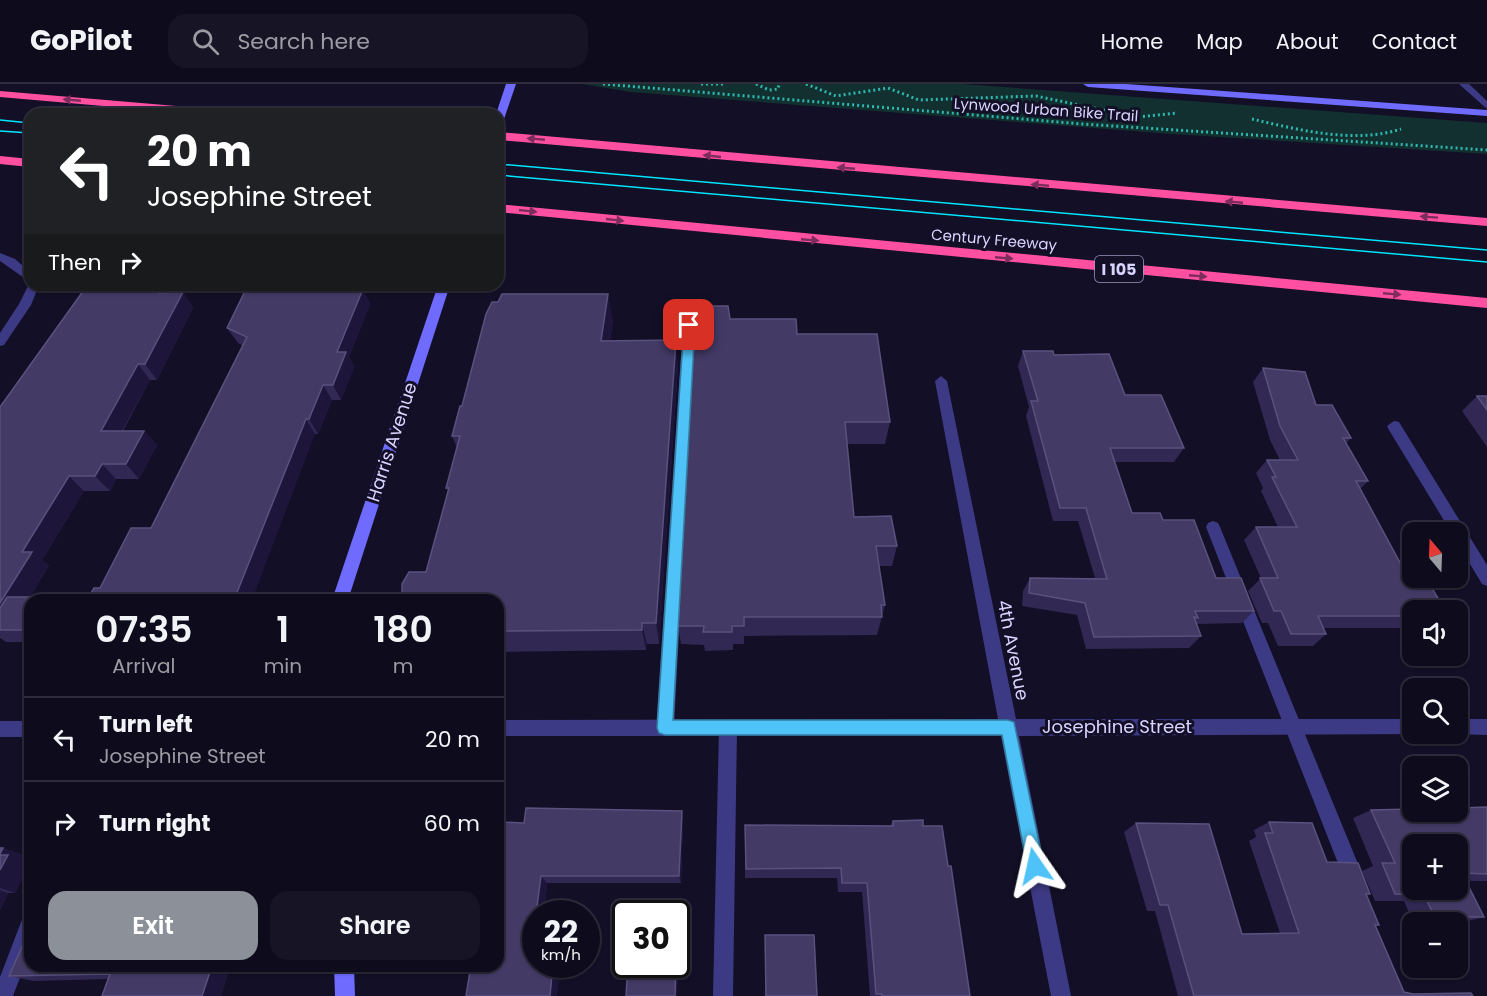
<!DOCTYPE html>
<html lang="en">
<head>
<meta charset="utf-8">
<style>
  body { margin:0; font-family:Poppins,sans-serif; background:#171425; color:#f1f3f6; height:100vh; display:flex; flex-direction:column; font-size:22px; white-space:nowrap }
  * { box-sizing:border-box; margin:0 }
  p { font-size:20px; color:#9b9ba3 }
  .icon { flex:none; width:33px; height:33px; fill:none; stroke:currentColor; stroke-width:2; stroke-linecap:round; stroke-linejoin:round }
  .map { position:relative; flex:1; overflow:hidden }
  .details { position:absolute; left:24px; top:510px; width:480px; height:378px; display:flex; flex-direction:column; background:#0e0b1c; border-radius:18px; box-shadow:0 2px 4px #0004,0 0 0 2px #2e2b3b }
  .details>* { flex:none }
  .guide { position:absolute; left:24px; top:24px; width:480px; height:183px; border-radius:18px; box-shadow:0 2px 4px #0004,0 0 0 2px #2e2b3b; background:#202124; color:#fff; overflow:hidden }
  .needle { width:39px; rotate:341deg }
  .fabs { position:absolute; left:1402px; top:438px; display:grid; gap:12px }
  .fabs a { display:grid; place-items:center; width:66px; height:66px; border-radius:12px; background:#0e0b1c; box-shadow:0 2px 4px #0004,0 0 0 2px #2e2b3b; font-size:30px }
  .speed { position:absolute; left:522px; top:816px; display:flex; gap:12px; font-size:30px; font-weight:700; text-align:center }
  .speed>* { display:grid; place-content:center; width:78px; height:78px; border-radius:50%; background:#0e0b1c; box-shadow:0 2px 4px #0004,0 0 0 2px #2e2b3b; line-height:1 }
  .speed small { font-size:15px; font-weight:400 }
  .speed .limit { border:3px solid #111; border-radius:9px; background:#fff; color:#111 }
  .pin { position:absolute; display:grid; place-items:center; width:51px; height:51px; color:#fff; margin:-26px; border-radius:12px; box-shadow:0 3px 9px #0006 }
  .me { position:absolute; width:66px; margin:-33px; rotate:349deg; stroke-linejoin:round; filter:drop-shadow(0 0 4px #0008) }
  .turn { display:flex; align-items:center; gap:21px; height:126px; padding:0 24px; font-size:27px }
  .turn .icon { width:78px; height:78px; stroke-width:2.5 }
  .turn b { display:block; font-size:42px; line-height:51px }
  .then { display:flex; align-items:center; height:57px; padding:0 24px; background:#0003; gap:12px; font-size:22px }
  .eta { display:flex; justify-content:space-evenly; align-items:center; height:102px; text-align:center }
  .eta b { font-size:36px; font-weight:600; line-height:42px }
  .cta { display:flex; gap:12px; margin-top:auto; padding:12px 24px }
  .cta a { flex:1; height:69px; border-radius:18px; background:#8c9099; color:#fff; font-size:24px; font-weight:600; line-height:69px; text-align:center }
  .cta a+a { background:#171425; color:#f1f3f6 }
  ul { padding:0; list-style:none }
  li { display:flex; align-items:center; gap:18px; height:84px; padding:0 24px; border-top:2px solid #2e2b3b }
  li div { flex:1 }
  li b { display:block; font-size:22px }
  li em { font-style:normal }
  header { display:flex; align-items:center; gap:36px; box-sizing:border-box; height:84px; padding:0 30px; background:#0e0b1c; border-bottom:2px solid #2e2b3b }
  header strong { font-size:28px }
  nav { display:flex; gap:33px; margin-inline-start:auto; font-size:21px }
  .search { width:420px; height:54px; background:#171425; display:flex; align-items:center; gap:15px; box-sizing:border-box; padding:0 21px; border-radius:18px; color:#9b9ba3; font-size:22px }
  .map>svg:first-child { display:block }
  .green { fill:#12302f }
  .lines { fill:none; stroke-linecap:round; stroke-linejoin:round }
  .path { stroke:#2fb8b0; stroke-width:3; stroke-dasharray:2 3; stroke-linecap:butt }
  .lane { fill:#3d3a85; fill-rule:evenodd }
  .street { fill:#3d3a85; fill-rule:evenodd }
  .secondary { fill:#6f6bff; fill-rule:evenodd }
  .highway { fill:#ff4fa3; fill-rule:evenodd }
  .tram { stroke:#00e5ff; stroke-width:1.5 }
  .wall { fill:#312854 }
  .shaded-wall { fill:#1d163a }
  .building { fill:#433a66; stroke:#5a527e; stroke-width:1.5; fill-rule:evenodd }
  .oneway { fill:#7d2c5e }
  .route { fill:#4fc3f7; stroke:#337fa1; stroke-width:1.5 }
  .labels { text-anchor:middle; stroke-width:6; stroke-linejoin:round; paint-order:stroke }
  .far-street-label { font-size:15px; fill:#d9d4ff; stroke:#130f26 }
  .shield { fill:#130f26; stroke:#9e99be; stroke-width:1.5 }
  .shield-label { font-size:16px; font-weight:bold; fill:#d9d4ff }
  .street-label { font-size:18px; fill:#d9d4ff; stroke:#130f26 }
</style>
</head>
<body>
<header>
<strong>GoPilot</strong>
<div class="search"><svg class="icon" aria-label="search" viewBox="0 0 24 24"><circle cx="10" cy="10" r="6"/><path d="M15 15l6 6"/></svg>Search here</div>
<nav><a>Home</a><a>Map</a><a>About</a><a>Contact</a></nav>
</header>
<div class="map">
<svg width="1487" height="912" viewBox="0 0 1487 912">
  <rect width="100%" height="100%" fill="#130f26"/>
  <path class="green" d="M583,0H964L1487,39V70L1172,50L631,8Z"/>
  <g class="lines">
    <path class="path" d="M603,0L1082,40L1487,66
      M701,0H726
      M756,0L769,6L778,5L779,0
      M806,0L836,12L888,4L919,16L1036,12L1079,21
      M1089,23L1137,33L1177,29
      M1252,35C1299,46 1354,60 1401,45"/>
    <path class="lane" d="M0,169L15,175L30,188V198L0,177Z
      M689,237L695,241L674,644L671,650L665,652L659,650L656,644L683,241Z
      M1213,437L1218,439L1220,443L1365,797L1362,804L1355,807L1348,804L1345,797L1206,443L1208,439Z
      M728,636L734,638L737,644L733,912H713L719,644L722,638Z
      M30,830V867L13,912H0V893L23,833Z"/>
    <path class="street" d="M1459,0H1469L1487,17V25Z
      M30,198V201H39L31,221L4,261L0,262V249L19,220Z
      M941,292L947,297L1016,635H1413V650H1417L1019,652L1071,912H1051L1001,652H498V636L998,635L935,297Z
      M1394,337L1399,338L1487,481V502L1482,500L1458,460V448H1451L1389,346L1387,342Z
      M1458,635H1487V651L1454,650H1458Z
      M0,637H30V653H0Z"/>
    <path class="secondary" d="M506,0H516L503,38L498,41V30H496Z
      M1083,0H1126L1487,26V32L1088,3Z
      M438,201H450L348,516H332Z
      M334,882H354L355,912H335Z"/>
    <path class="highway" d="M0,7L235,27L241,30H195L0,13Z
      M498,48L1487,134V142L498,56Z
      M0,72L30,75V83L0,80Z
      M498,120L1487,214V224L498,128Z"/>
    <path class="tram" d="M0,36L30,39
      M0,47L30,49
      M498,80L1487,166
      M498,91L1487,178"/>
  </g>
  <path class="wall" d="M88,201H172L177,208H183L193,224L157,296H150L123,347H144L157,361L139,395H116L110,407H84L42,476L49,481L30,513V558H6L0,554V323Z
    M361,205H363L370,220L349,273L354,283L341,316H332L318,350H315L100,504L151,444L243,262L238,259L227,244Z
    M613,236L610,257L678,282L659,560H647L646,566L498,568V516L426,488L448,408L446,404L457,364L452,352L462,322Z
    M797,250L890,338L885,360H847L854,433L897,462L892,482H879L885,521L877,551L744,552V560H733V566L705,567L704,561L681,560L678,542L700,259Z
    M1023,267L1054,271L1125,311L1184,364L1174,378H1115L1132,429L1163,436L1216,494L1254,527L1242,539L1196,540L1201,552L1189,564L1086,565L1077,531L1022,522L1023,507L1030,494H1095L1078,437H1053L1026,332L1029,323L1018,282Z
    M1263,284L1316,321L1351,354L1346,359L1368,397L1360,405L1413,526V544H1323L1326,550L1313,562H1278L1268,539H1262L1248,507L1261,494L1244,456L1256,443H1278L1261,407L1263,404L1256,389L1267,376H1280L1270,356L1253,298Z
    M1477,312H1487V363L1462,327Z
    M1487,723V797H1466L1484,833L1460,839L1413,838L1404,817H1375L1362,787L1373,782L1353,734L1371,726Z
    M682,727L683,736L681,799H547L544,830H536V880H560L557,912L470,891L462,887L524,739Z
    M893,737L923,742L970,912H870L862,808H838L837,794H745V741L890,742Z
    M1269,738L1370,810L1367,811L1379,841L1376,842L1404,908L1413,910L1473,912H1178L1155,827H1147L1124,748L1136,739L1242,850L1280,849L1249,757L1256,753L1254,746Z
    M0,764H3L26,772L23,776L30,779L15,809H8L0,826Z
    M765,851L817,912H765Z
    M30,882H230L221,912H101L108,895L33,897L9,892Z"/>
  <path class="shaded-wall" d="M164,201H172L178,210L159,209Z
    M353,201H359L362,207L363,205L370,220L349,273L354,283L341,316L333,301L337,268Z
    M183,208L193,224L157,296L145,280Z
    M608,210L613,236L606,282L601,257Z
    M676,256L678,282L659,560L656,539Z
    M138,280L150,296L114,361L101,347Z
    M323,301L332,316L318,350L309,335Z
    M306,335L315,350L252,516H234Z
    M144,347L157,361L139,395L126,380Z
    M102,380L116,395L110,407L95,392Z
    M69,392L84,407L42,476L49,481L17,535L0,524V519L22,468Z
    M30,539V549L26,546Z
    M642,539L647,560L646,566L642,546Z
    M682,727L683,736L681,799L679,792Z
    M3,764L26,772L23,776L30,779L15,809L0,804V771Z
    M541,792L547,799L544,830H536Z
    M0,806L8,809L0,826Z
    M676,870L679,875L677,912H675Z
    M553,880H560L557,912H550Z
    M212,882H230L221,912H202Z"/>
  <path class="building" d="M88,201H164L159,209L183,208L145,280H138L101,347H144L126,380H102L95,392H69L22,468H32L0,519V323L81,210Z
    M248,201H353L352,204L363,205L337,268H346L333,301H323L309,335H306L234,516H87L94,504H100L131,444H151L247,253L227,244Z
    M502,210H608L601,257L676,256L656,539H642V546L498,547V516H402V500L409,488H426L449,404H446L460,352H452L460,322H462L486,230L492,218H498Z
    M701,222H728L730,235H796L797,250H877L890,338H845L854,433L891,432L897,462H876L885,521H881L882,533H744V542H732V548H703L704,542H678L694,259H700Z
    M1023,267H1053L1054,271L1109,270L1125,311H1161L1184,364H1110L1132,429H1160L1163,436H1194L1216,494H1241L1254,527H1195L1198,534L1194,533L1201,552L1094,553L1085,519L1029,509L1030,494L1107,495L1086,424H1060L1031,317H1038Z
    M1263,284L1305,288L1316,321H1332L1351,354H1343L1368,397H1356L1404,486H1413V494H1426L1445,526H1413V532H1318L1326,550H1291L1281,527H1274L1260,494H1278L1256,443H1297L1272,393H1276L1267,376H1298L1280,342Z
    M1477,312H1487V326Z
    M7,513H45L43,516H30V539L26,546H0V524Z
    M1487,723V790L1462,789L1484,833H1435L1424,811L1395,810L1382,779H1395L1371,726L1413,725V728H1458V724ZM1413,760H1458V806H1413Z
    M526,724L682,727L679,792H541L536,830L533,851H536V880H553L550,912H466L470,887H462L463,882H498L499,738L524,739Z
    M923,736V742H942L948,782H951L970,912H882V910H876L867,799H842L841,784L746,785L745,741L893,742V737Z
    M1269,738L1312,739L1327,778L1358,779L1370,810H1366L1379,841H1375L1404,908L1413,910L1471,909L1473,912H1194L1168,821H1160L1136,739L1209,740L1242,850L1299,849L1265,749H1273Z
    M0,764H3L0,770Z
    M0,771H8L0,786Z
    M30,845V882H212L202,912H102L110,890L9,892Z
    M765,851H814L817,912H766Z
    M628,880H676L675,912H626Z"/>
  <defs><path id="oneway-solid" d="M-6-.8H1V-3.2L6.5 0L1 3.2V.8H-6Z" transform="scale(1.5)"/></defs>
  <g class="oneway">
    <use href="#oneway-solid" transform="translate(72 16) rotate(-175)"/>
    <use href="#oneway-solid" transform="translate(536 55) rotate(-175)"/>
    <use href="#oneway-solid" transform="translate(712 72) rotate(-174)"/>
    <use href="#oneway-solid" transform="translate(846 84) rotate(-175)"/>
    <use href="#oneway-solid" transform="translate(1040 101) rotate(-175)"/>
    <use href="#oneway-solid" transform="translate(1234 118) rotate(-175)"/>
    <use href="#oneway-solid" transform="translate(528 127) rotate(6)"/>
    <use href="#oneway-solid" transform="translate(1429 133) rotate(-176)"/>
    <use href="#oneway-solid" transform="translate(615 136) rotate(6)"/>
    <use href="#oneway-solid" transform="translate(810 156) rotate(5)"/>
    <use href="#oneway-solid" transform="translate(1004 174) rotate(5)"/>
    <use href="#oneway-solid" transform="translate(1198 192) rotate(5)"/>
    <use href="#oneway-solid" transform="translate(1392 210) rotate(5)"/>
  </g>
  <path class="route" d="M689,237L695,241L673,636H1008L1014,638L1044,782L1041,789L1035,791L1029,789L1027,782L1002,651H665L659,649L657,644L684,241Z"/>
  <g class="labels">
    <g class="far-street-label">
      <text transform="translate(1046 26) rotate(4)" y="5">Lynwood Urban Bike Trail</text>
      <text transform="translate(994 156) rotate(5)" y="5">Century Freeway</text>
    </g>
    <rect class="shield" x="1095" y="172" width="48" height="26" rx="4.5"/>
    <g class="shield-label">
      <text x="1119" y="191">I 105</text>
    </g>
    <g class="street-label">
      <text transform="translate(392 358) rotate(-72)" y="6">Harris Avenue</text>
      <text transform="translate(1013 566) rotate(79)" y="6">4th Avenue</text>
      <text x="1117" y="649">Josephine Street</text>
    </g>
  </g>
</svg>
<div class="fabs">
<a><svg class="needle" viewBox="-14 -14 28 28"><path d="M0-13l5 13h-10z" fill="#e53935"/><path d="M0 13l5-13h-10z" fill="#9b9ba3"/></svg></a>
<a><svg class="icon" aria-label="sound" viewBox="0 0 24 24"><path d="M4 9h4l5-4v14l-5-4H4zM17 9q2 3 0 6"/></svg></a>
<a><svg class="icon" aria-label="search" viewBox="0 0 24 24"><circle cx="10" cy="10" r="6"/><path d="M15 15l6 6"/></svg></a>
<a><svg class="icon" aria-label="layers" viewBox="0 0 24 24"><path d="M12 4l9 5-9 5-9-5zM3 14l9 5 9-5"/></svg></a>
<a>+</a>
<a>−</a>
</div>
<div class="speed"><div>22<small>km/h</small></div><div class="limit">30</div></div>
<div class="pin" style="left:689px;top:241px;background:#d93025"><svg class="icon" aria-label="arrive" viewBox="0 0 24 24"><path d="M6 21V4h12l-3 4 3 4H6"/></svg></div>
<svg class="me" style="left:1035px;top:782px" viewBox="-20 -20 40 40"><path d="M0-17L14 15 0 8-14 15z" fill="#4fc3f7" stroke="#fff" stroke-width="4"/></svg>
<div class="guide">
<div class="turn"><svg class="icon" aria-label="left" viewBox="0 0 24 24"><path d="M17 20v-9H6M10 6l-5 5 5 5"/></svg><div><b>20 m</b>Josephine Street</div></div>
<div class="then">Then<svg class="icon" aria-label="right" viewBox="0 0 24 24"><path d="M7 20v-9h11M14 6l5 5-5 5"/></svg></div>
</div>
<section class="details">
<div class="eta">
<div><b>07:35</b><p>Arrival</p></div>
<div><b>1</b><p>min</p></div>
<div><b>180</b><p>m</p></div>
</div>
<ul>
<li><svg class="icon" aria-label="left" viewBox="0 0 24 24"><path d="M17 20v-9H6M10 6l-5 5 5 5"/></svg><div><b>Turn left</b><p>Josephine Street</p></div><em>20 m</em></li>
<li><svg class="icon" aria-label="right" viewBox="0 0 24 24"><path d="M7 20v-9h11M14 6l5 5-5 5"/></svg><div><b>Turn right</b></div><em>60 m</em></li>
</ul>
<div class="cta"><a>Exit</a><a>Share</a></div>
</section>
</div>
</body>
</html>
